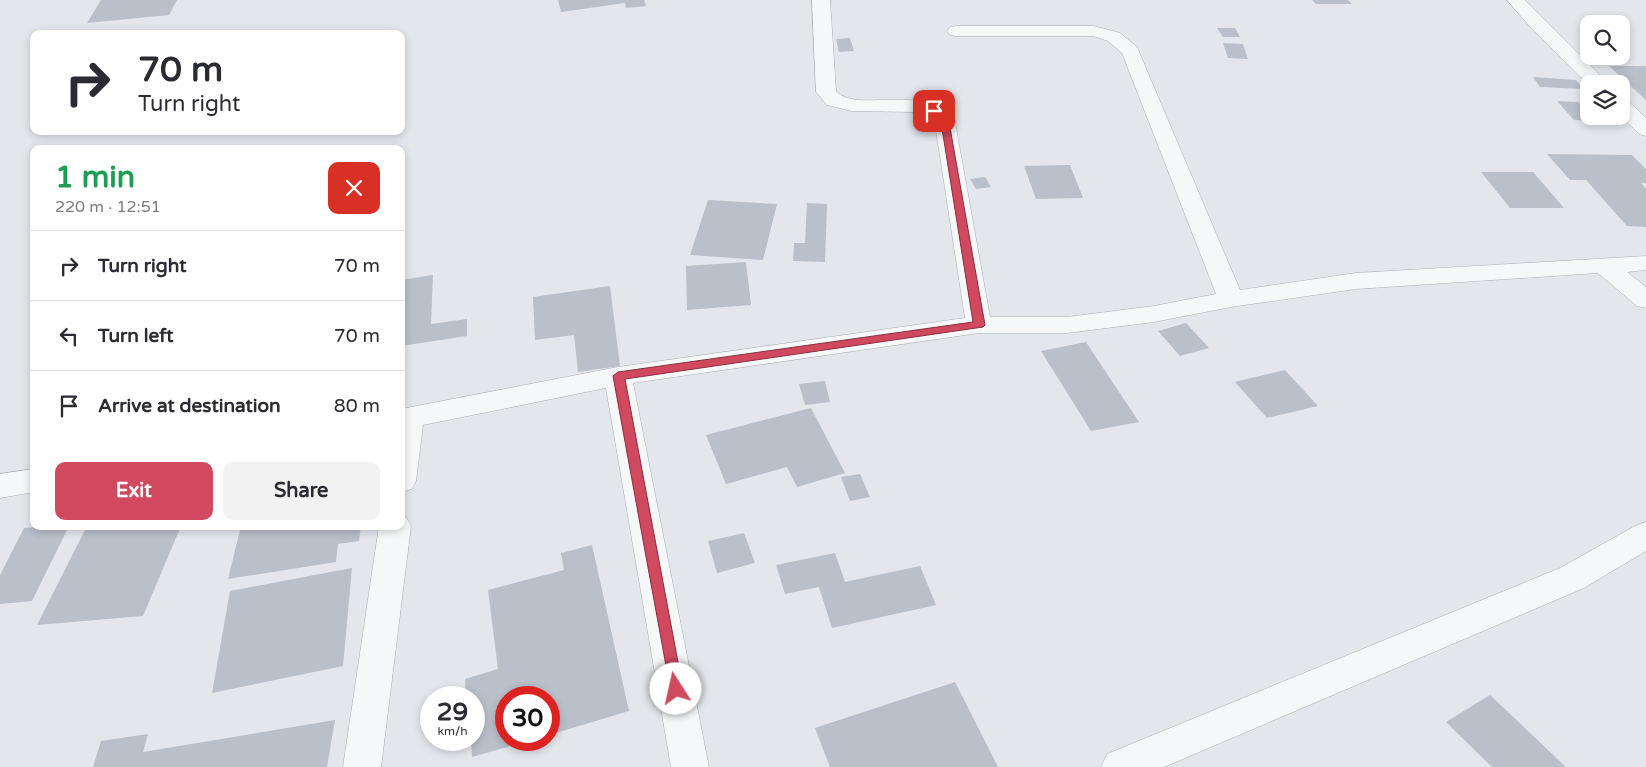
<!DOCTYPE html>
<html lang="en">
<head>
<meta charset="utf-8">
<style>
  body { margin:0; font-family:"Varela Round",sans-serif; background:#f2f2f3; color:#2b2b33; height:100vh; display:flex; flex-direction:column; font-size:19px; white-space:nowrap }
  * { box-sizing:border-box; margin:0 }
  p { font-size:16px; color:#7c7c81 }
  .icon { flex:none; width:28px; height:28px; fill:none; stroke:currentColor; stroke-width:2; stroke-linecap:round; stroke-linejoin:round }
  .map { position:relative; flex:1; overflow:hidden }
  .panel { position:absolute; left:30px; top:145px; width:375px; height:385px; display:flex; flex-direction:column; background:#fff; border-radius:10px; box-shadow:0 2px 8px #0003 }
  .panel>* { flex:none }
  .guide { position:absolute; left:30px; top:30px; width:375px; height:105px; border-radius:10px; box-shadow:0 2px 8px #0003; background:#fff; color:#2b2b33; overflow:hidden }
  .tools { position:absolute; left:1580px; top:15px; display:grid; gap:10px }
  .tools a { display:grid; place-items:center; width:50px; height:50px; border-radius:10px; background:#fff; box-shadow:0 2px 8px #0003; font-size:25px }
  .speed { position:absolute; left:420px; top:686px; display:flex; gap:10px; font-size:25px; font-weight:700; text-align:center }
  .speed>* { display:grid; place-content:center; width:65px; height:65px; border-radius:50%; background:#fff; box-shadow:0 2px 8px #0003; line-height:1 }
  .speed small { font-size:12px; font-weight:400 }
  .speed .limit { border:8px solid #d22; background:#fff; color:#111 }
  .pin { position:absolute; display:grid; place-items:center; width:42px; height:42px; color:#fff; margin:-21px; border-radius:10px; box-shadow:0 2px 8px #0006 }
  .me { position:absolute; width:55px; margin:-28px; rotate:350deg; stroke-linejoin:round; filter:drop-shadow(0 0 4px #0008) }
  .turn { display:flex; align-items:center; gap:18px; height:105px; padding:0 25px; font-size:22px }
  .turn .icon { width:65px; height:65px; stroke-width:2.5 }
  .turn b { display:block; font-size:35px; line-height:42px }
  .round { display:grid; place-items:center; flex:none; width:52px; height:52px; border-radius:10px; background:#f2f2f3 }
  .overview { display:flex; align-items:center; justify-content:space-between; height:85px; padding:0 25px }
  h1 { font-size:30px; font-weight:800; line-height:38px; color:#1e9e55 }
  .cta { display:flex; gap:10px; margin-top:auto; padding:10px 25px }
  .cta a { flex:1; height:58px; border-radius:10px; background:#d0495e; color:#fff; font-size:20px; font-weight:800; line-height:58px; text-align:center }
  .cta a+a { background:#f2f2f3; color:#2b2b33 }
  ul { padding:0; list-style:none }
  li { display:flex; align-items:center; gap:15px; height:70px; padding:0 25px; border-top:1px solid #e1e1e2 }
  li div { flex:1 }
  li b { display:block; font-size:19px }
  li em { font-style:normal }
  .map>svg:first-child { display:block }
  .building { fill:#bac0c9 }
  .lines { fill:none; stroke-linecap:round; stroke-linejoin:round }
  .minor-casing { stroke:#a8adb6; stroke-width:1 }
  .minor { fill:#f6f7f9; fill-rule:evenodd }
  .route { fill:#d0495e; stroke:#872f3d }
</style>
</head>
<body>
<div class="map">
<svg width="1646" height="767" viewBox="0 0 1646 767">
  <rect width="100%" height="100%" fill="#e3e6eb"/>
  <path class="building" d="M101,0H177L169,15L87,23Z
    M558,0H644L646,6L626,8L625,3L561,12Z
    M1312,0H1348L1352,4H1316Z
    M1217,28H1235L1240,37H1223Z
    M850,38L854,51L839,52L836,39Z
    M1223,43L1243,44L1248,59L1228,58Z
    M1609,66H1646V100Z
    M1533,77L1576,80L1584,89L1540,87Z
    M1557,101L1578,102L1589,113V116H1592L1597,121L1574,120Z
    M1547,154L1632,155L1646,169V183H1641L1646,189V227L1627,226L1586,180H1570Z
    M1070,165L1083,198L1036,199L1024,166Z
    M1481,172H1533L1564,208H1510Z
    M985,177L991,187L976,189L970,179Z
    M708,200L777,204L763,260L690,255Z
    M807,203L827,204L825,262L793,261L794,243H805Z
    M746,262L751,305L687,310L686,266Z
    M433,275L431,324L467,319V336L401,346V280Z
    M610,286L620,366L578,372L574,335L535,340L533,297Z
    M1186,323L1209,348L1180,356L1158,331Z
    M1086,342L1139,422L1091,431L1041,351Z
    M1285,370L1318,406L1267,418L1235,382Z
    M825,381L830,402L805,405L799,384Z
    M811,408L845,473L797,487L787,467L726,484L706,435Z
    M860,474L870,497L850,501L841,477Z
    M48,526H69L32,601L0,604V575L24,528Z
    M137,526H181L143,616L37,625L85,530Z
    M241,526H361L359,541L338,544L336,562L228,579Z
    M744,533L755,563L717,573L708,541Z
    M592,545L629,711L549,735V698H506V740L528,741L472,757L471,740H474V698H466L465,679L498,669L488,590L564,570L561,553Z
    M835,553L845,582L920,566L936,605L832,628L819,587L785,594L776,565Z
    M352,568L343,666L212,693L230,591Z
    M955,682L998,767H830L815,728Z
    M1490,695L1566,767H1492L1446,722Z
    M335,720L327,767H93L101,741L148,734L143,752Z"/>
  <g class="lines">
    <g class="minor-casing">
      <path id="minor" d="M812,0H830L836,91C857,115 926,80 955,122L990,317H1067L1154,306L1216,294L1122,53L1108,41L1093,36H956L950,35L947,31L950,27L956,26H1094L1120,33L1137,47L1240,290L1356,273L1646,256V270L1627,272L1646,287V308L1637,306L1598,273L1356,289L1231,307L1154,322L1067,333H979L633,383L709,767H671L606,388L423,425L416,481L412,489L401,492V409L618,367L965,318L935,124L927,115L913,112L852,111L827,105L816,92Z
        M1507,0H1525L1609,84L1589,85L1532,29Z
        M1621,99L1628,101L1646,118V136L1639,134L1621,116Z
        M34,469V492L0,498V474Z
        M401,516L406,517L411,526L381,767H343L379,526H401Z
        M1646,522V551L1584,588L1164,767H1101L1107,754L1560,568L1635,526Z"/>
    </g>
    <use href="#minor" class="minor"/>
  </g>
  <path class="route" d="M934,108L949,122L985,325L983,327L625,379L683,689L681,693L676,695L671,693L613,376L618,372L973,322L941,122L930,111Z"/>
</svg>
<div class="tools">
<a><svg class="icon" aria-label="search" viewBox="0 0 24 24"><circle cx="10" cy="10" r="6"/><path d="M15 15l6 6"/></svg></a>
<a><svg class="icon" aria-label="layers" viewBox="0 0 24 24"><path d="M12 4l9 5-9 5-9-5zM3 14l9 5 9-5"/></svg></a>
</div>
<div class="speed"><div>29<small>km/h</small></div><div class="limit">30</div></div>
<div class="pin" style="left:934px;top:111px;background:#d93025"><svg class="icon" aria-label="arrive" viewBox="0 0 24 24"><path d="M6 21V4h12l-3 4 3 4H6"/></svg></div>
<svg class="me" style="left:676px;top:689px" viewBox="-20 -20 40 40"><circle r="19" fill="#fff"/><path d="M0-13L10 11 0 6-10 11z" fill="#d0495e"/></svg>
<div class="guide">
<div class="turn"><svg class="icon" aria-label="right" viewBox="0 0 24 24"><path d="M7 20v-9h11M14 6l5 5-5 5"/></svg><div><b>70 m</b>Turn right</div></div>
</div>
<section class="panel">
<div class="overview"><div><h1>1 min</h1><p>220 m · 12:51</p></div><a class="round" style="background:#d93025;color:#fff"><svg class="icon" aria-label="close" viewBox="0 0 24 24"><path d="M6 6l12 12M18 6L6 18"/></svg></a></div>
<ul>
<li><svg class="icon" aria-label="right" viewBox="0 0 24 24"><path d="M7 20v-9h11M14 6l5 5-5 5"/></svg><div><b>Turn right</b></div><em>70 m</em></li>
<li><svg class="icon" aria-label="left" viewBox="0 0 24 24"><path d="M17 20v-9H6M10 6l-5 5 5 5"/></svg><div><b>Turn left</b></div><em>70 m</em></li>
<li><svg class="icon" aria-label="arrive" viewBox="0 0 24 24"><path d="M6 21V4h12l-3 4 3 4H6"/></svg><div><b>Arrive at destination</b></div><em>80 m</em></li>
</ul>
<div class="cta"><a>Exit</a><a>Share</a></div>
</section>
</div>
</body>
</html>
